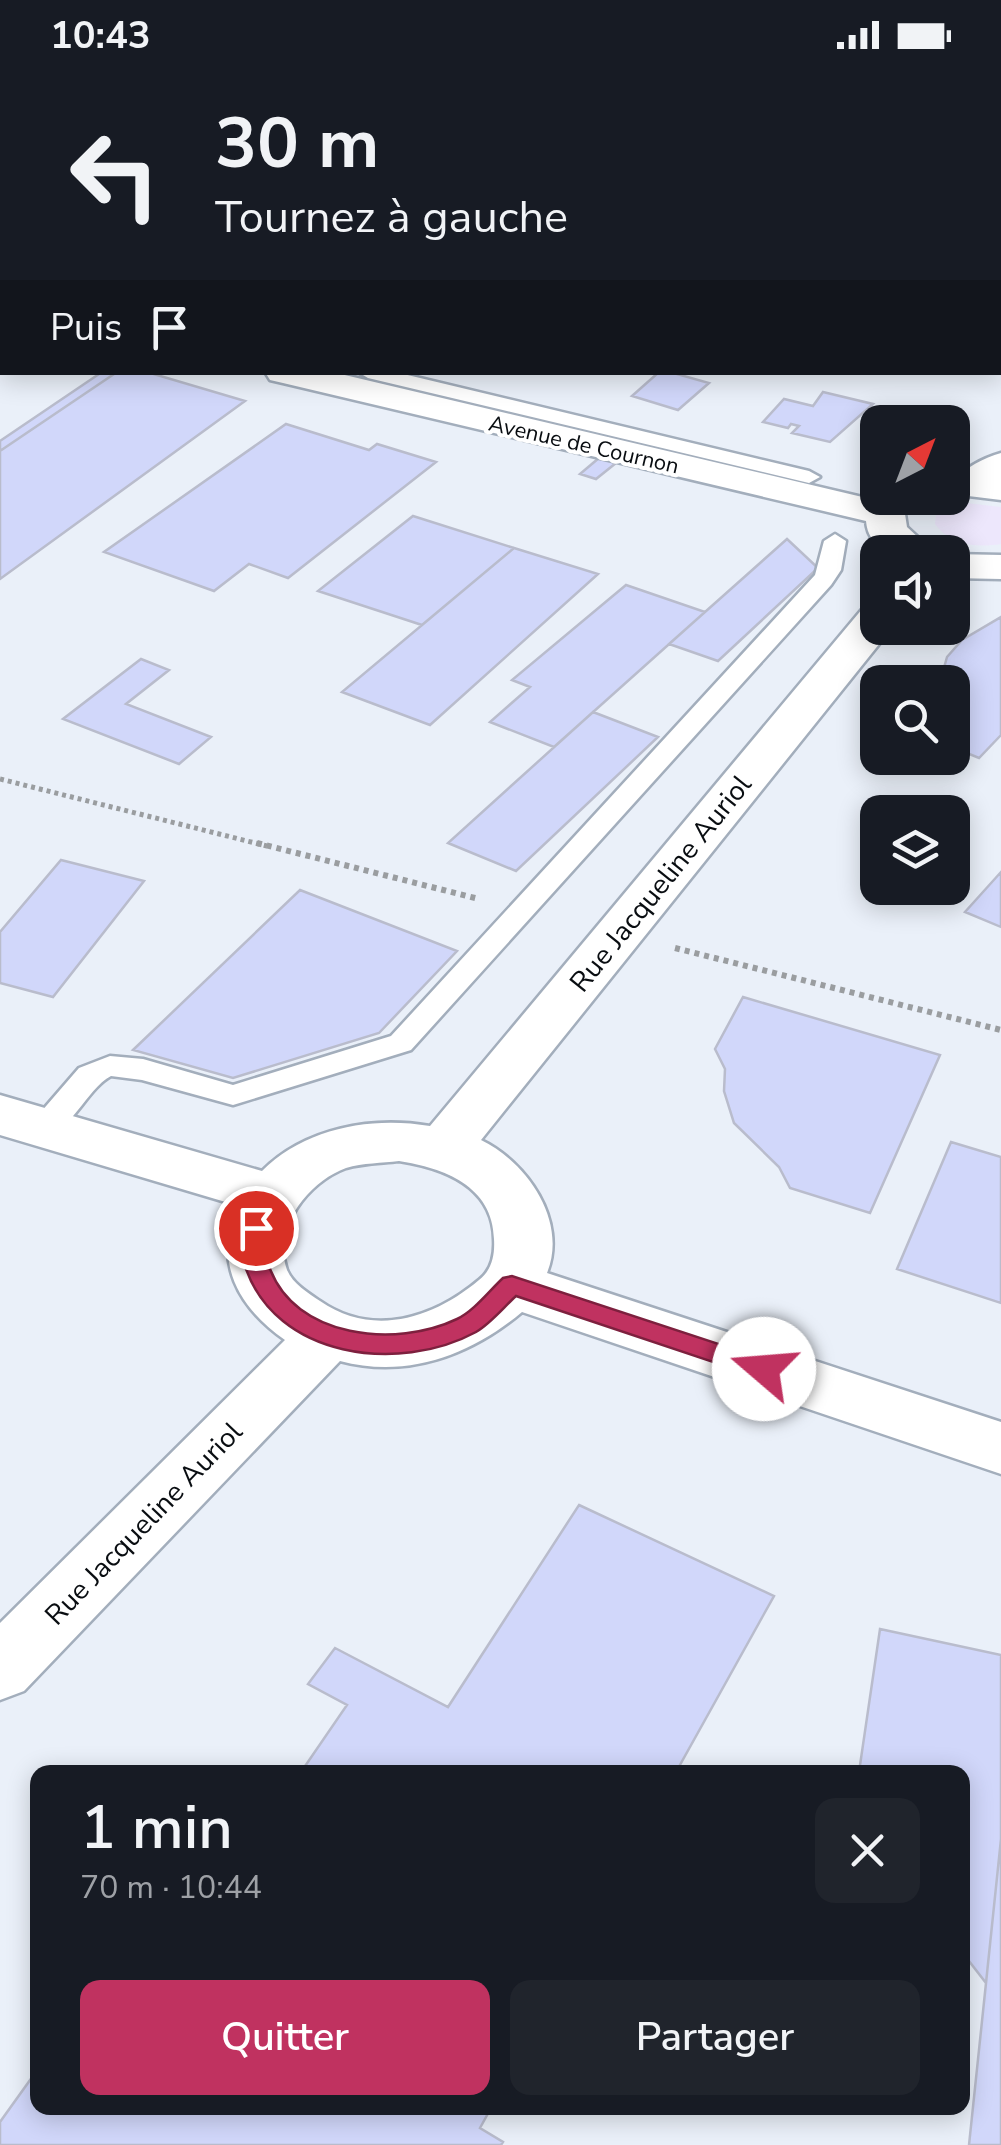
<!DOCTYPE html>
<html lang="fr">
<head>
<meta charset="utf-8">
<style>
  body { margin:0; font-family:"Nunito Sans",sans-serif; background:#20242c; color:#f1f3f6; height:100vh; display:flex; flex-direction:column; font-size:38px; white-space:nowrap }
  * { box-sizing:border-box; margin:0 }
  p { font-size:32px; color:#9ea1a6 }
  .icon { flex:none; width:55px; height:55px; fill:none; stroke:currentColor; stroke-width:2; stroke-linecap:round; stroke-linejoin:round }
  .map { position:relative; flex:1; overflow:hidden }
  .details { position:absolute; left:30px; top:1695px; width:940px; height:350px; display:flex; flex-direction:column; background:#171b24; border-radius:20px; box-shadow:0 5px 25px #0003 }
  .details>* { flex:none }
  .banner { position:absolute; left:0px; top:0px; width:1002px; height:305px; box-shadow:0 5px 25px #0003; background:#171b24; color:#f1f3f6; overflow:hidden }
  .needle { width:65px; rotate:42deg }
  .fabs { position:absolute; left:860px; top:335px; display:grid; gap:20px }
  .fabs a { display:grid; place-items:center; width:110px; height:110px; border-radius:20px; background:#171b24; box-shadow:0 5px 25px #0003; font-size:50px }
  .pin { position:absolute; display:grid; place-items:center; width:85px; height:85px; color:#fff; margin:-42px; border:5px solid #fff; border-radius:50%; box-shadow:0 2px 10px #0007 }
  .me { position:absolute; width:110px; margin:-55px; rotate:288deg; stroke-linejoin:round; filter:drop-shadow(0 0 8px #0008) }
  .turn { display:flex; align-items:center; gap:35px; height:210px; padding:0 50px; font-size:45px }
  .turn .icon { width:130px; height:130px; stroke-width:2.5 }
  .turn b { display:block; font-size:70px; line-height:85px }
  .then { display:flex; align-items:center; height:95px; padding:0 50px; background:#0003; gap:20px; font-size:38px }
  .round { display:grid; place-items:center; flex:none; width:105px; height:105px; border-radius:20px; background:#20242c }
  .headline { display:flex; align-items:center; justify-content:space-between; height:170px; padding:0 50px }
  h1 { font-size:60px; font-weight:600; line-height:75px }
  .primary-button { display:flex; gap:20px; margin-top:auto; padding:20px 50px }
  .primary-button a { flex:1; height:115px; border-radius:20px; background:#c03260; color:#fff; font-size:40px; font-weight:600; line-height:115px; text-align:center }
  .primary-button a+a { background:#20242c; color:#f1f3f6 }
  .status { display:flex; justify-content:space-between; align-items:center; height:70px; padding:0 50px; background:#171b24; direction:ltr }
  .status svg { height:28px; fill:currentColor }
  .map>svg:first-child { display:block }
  .built { fill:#eaf0f9; fill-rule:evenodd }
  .green { fill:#ede7fc }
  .building { fill:#d1d7fa; stroke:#b9bccc; stroke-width:2.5 }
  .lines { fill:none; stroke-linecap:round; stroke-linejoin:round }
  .service-casing { stroke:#a3aebc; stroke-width:5 }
  .minor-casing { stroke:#a3aebc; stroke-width:5 }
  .secondary-casing { stroke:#a3aebc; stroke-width:5 }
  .path-far1 { stroke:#9a9da0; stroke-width:5; stroke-dasharray:4 4; stroke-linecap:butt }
  .path { stroke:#9a9da0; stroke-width:6; stroke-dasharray:5 5; stroke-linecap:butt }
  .service { fill:#fff; fill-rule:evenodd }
  .minor { fill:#fff; fill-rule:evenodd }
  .secondary { fill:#fff; fill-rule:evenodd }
  .route { fill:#c03260; stroke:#7d203e; stroke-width:2.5 }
  .labels { text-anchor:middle; stroke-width:8; stroke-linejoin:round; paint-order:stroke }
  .far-street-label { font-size:22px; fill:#090d11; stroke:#fff }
  .street-label { font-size:28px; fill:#090d11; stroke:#fff }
</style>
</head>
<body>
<div class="status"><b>10:43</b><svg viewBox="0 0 49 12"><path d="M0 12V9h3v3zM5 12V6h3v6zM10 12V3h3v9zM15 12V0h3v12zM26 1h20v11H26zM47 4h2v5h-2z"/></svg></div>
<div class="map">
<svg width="1001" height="2075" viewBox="0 0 1001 2075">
  <rect width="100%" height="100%" fill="#f9fcff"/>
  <path class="built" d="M0,0H1001V2075H0V231L2,302H1000V2H2V227ZM878,352H952V428H878ZM878,482H952V558H878ZM878,612H952V688H878ZM878,742H952V818H878ZM38,1702H962V2038H38Z"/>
  <path class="green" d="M958,432L1001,437V474C977,478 950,475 935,454L936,444Z"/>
  <path class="building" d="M0,0H82L2,2L0,58Z
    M805,0H1001V34L1000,2Z
    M102,302H117L0,381V371Z
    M117,302H147L245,331L0,509V381Z
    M659,302H670L709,313L678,340L632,326Z
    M823,322L873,334L830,372L792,363L799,356L791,354L788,358L763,352L784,329L813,336Z
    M897,339L939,351L882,352Z
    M286,354L369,380L377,374L436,392L288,508L249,494L214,521L104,482Z
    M599,388L616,393L596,409L580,404Z
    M413,446L514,478L422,555L318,521Z
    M787,469L818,498L718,591L669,574Z
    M514,478L598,504L430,655L342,622Z
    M626,515L705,542L554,677L490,652L530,617L512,610Z
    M1001,547V665L979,688L952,677V612H935H940L947,587L962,570Z
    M141,589L169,600L126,634L211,667L179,694L63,649Z
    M593,642L658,667L516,801L448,773Z
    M61,790L144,811L53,927L0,913V862Z
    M1001,802V857L965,842Z
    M300,820L457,881L379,963L233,1008L133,980Z
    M743,927L940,985L870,1143L790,1118L779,1097L734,1053L724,1021L725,999L715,979Z
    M951,1072L1001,1087V1233L897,1199Z
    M579,1435L774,1526L676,1702H301L347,1635L308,1614L335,1578L448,1637Z
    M880,1559L1001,1585V1769L986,1913L962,1882V1702H859Z
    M1001,1769V2075H969L986,1913Z
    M38,1999V2038H491L480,2058L503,2072L501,2075H0V2052Z"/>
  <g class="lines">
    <g class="service-casing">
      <path id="service" d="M0,205L2,206V218L0,217Z
        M358,302H395L809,401L820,407L809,413L368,308Z
        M835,464L846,471L841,500L831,515L411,980L233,1035L142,1010L111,1006C84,1020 66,1075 34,1066L30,1058L34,1050L79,998L110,986L143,989L233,1015L391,966L815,505L824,471Z"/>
    </g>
    <g class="minor-casing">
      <path id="minor" d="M1001,383V412L974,424L960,420L954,412C965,397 984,388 1001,383Z
        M878,534V558H892L481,1070C527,1092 568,1151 547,1203L1001,1352V1404L522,1242C471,1285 407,1309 340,1291L24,1621L0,1630V1553L285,1270C238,1237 212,1191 239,1136L0,1065V1025L262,1101C305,1058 371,1046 430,1056L863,538ZM399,1091C444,1098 493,1116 494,1169C495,1185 492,1200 479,1210C434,1248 373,1268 320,1231C308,1223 293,1214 287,1200C272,1158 308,1112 346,1098C363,1093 382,1093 399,1091Z"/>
    </g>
    <g class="secondary-casing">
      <path id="secondary" d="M0,221H2V242H0Z
        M265,302H332L875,430L916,428L905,444L907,457L934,482C908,484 869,487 866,451L283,313L270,310Z
        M952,400L1001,406V430L952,424Z
        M952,484L1001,485V509L952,508Z"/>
    </g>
    <path class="path-far1" d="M0,709L267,776"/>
    <path class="path" d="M257,773L479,829
      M675,878L1001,960"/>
    <use href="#service" class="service"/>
    <use href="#minor" class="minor"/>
    <use href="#secondary" class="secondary"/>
  </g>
  <path class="route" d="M256,1149L268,1158C268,1170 265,1185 269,1196C294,1269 397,1278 457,1249C474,1241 489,1221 503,1208L512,1206L773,1292L776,1299L773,1306L764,1309L516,1226C504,1237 490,1254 476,1262C399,1304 275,1288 245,1196C241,1185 243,1170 243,1158Z"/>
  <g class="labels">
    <g class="far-street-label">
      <text transform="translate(584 374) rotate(13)" y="8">Avenue de Cournon</text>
    </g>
    <g class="street-label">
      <text transform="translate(660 813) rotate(-51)" y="10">Rue Jacqueline Auriol</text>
      <text transform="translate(143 1453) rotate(-46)" y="10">Rue Jacqueline Auriol</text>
    </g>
  </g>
</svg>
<div class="fabs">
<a><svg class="needle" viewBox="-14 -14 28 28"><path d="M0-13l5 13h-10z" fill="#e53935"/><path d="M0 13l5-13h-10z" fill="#9ea1a6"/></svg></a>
<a><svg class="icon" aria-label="sound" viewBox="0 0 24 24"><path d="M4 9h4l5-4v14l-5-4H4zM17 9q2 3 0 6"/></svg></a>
<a><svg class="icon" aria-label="search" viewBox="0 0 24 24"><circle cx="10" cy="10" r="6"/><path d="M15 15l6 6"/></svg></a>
<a><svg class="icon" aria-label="layers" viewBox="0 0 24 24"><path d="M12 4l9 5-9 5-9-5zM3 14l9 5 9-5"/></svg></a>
</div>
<div class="pin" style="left:256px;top:1158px;background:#d93025"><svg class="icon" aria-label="arrive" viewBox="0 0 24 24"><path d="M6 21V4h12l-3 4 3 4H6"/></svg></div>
<svg class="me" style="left:764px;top:1299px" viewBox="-20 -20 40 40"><circle r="19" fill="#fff"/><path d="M0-13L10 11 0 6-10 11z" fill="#c03260"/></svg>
<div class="banner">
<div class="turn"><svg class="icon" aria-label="left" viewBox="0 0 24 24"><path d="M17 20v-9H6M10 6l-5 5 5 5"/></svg><div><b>30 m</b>Tournez à gauche</div></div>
<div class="then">Puis<svg class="icon" aria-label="arrive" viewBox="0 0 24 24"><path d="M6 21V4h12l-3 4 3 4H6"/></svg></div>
</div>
<section class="details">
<div class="headline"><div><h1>1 min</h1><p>70 m · 10:44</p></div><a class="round"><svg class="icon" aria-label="close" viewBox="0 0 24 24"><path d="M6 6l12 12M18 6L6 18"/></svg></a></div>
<div class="primary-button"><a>Quitter</a><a>Partager</a></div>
</section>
</div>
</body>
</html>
